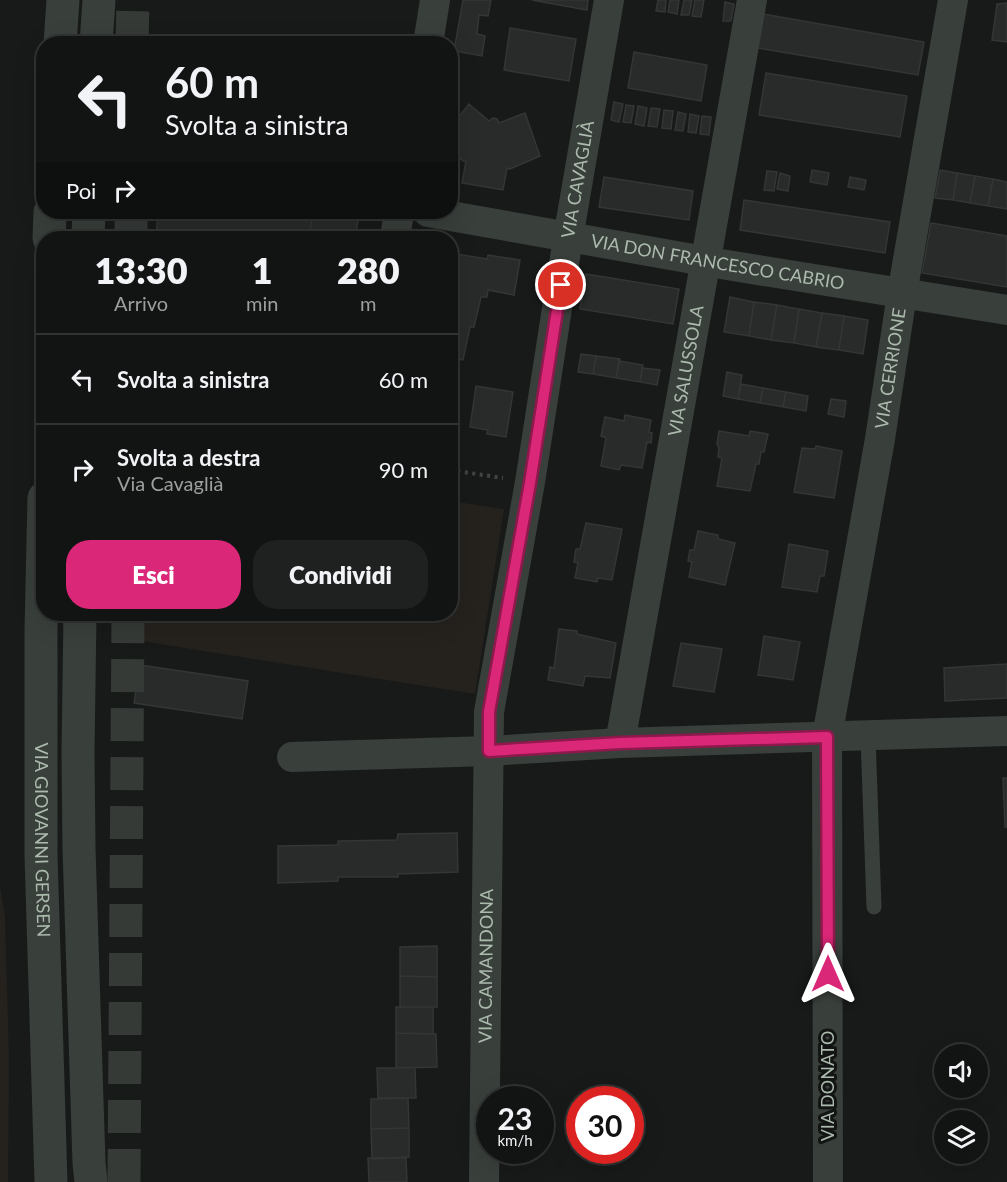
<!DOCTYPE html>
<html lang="it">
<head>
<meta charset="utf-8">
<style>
  body { margin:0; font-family:Lato,sans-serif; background:#1f2121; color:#f1f3f6; height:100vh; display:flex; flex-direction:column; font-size:22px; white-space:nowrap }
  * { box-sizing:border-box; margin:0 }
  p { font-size:20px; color:#9c9ea0 }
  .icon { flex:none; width:33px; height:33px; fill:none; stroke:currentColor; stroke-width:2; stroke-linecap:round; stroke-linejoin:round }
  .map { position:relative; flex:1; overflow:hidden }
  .panel { position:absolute; left:36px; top:231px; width:422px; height:390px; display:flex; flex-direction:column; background:#121413; border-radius:24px; box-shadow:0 6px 24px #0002,0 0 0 2px #313333 }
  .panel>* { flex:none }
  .banner { position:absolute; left:36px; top:36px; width:422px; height:183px; border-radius:24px; box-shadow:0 6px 24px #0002,0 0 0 2px #313333; background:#121413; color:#f1f3f6; overflow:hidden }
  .controls { position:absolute; left:934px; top:1044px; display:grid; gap:12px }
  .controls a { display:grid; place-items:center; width:54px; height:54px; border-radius:50%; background:#121413; box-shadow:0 6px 24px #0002,0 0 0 2px #313333; font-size:30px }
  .speed { position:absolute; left:476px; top:1086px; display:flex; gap:12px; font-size:30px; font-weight:700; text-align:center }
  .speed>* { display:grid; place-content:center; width:78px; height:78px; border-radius:50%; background:#121413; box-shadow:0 6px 24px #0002,0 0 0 2px #313333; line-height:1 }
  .speed small { font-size:15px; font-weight:400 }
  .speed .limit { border:9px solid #d22; background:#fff; color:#111 }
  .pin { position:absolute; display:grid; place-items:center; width:51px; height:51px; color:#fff; margin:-26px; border:3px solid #fff; border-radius:50%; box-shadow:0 2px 6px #0007 }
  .me { position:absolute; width:66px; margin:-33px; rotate:0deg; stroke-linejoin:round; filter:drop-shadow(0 0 4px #0008) }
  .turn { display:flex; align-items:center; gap:21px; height:126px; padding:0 30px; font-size:27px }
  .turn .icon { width:78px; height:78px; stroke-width:2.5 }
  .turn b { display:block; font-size:42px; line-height:51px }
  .then { display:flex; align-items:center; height:57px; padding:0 30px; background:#0003; gap:12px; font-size:22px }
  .eta { display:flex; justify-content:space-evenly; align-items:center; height:102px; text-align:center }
  .eta b { font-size:36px; font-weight:800; line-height:42px }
  .button { display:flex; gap:12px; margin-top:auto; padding:12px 30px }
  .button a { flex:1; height:69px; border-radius:24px; background:#db2777; color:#fff; font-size:24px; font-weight:800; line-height:69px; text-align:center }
  .button a+a { background:#1f2121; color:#f1f3f6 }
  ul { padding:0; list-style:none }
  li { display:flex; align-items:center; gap:18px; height:90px; padding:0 30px; border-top:2px solid #313333 }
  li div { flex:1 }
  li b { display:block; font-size:22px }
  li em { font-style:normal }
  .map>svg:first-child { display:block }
  .green { fill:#25221e }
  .building { fill:#282b2a; stroke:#323634; stroke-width:1.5 }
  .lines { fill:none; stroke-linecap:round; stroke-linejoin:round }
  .trunk-tunnel { stroke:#353a37; stroke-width:33; stroke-dasharray:33 16; stroke-linecap:butt }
  .path { stroke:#3f4641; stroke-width:4; stroke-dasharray:3 4.5; stroke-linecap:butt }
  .service { stroke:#393f3b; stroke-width:15 }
  .minor { stroke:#393f3b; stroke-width:30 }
  .tertiary { stroke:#393f3b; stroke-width:33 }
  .route-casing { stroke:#8e194d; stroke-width:15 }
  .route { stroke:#db2777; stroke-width:10 }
  .labels { text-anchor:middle; stroke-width:6; stroke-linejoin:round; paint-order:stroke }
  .street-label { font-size:18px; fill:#abbaad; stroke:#131514 }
</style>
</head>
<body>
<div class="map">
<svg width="1007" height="1182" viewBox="0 0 1007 1182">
  <rect width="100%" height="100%" fill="#181a19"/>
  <path class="green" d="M450,501L504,509L475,694L135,640L139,614H450Z
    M0,886L5,917L9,1059L8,1182H0Z"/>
  <path class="building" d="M463,0H491L488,16L479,15L477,34L485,36L482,56L454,51Z
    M532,0H588L587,10Z
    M658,0H666L665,12L656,11Z
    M670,0H679L677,14L668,12Z
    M684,0H692L689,15H681Z
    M695,0H704L701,17L692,16Z
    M725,2L734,4L731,21H723Z
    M997,4L1007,3V42L992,40Z
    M763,14L924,42L918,75L758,48Z
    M510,28L576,39L569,81L504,70Z
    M634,52L707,65L701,101L628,88Z
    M766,73L907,96L900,137L759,115Z
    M614,102L623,104L619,122L611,120Z
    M469,104L489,121L493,118L497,119L499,123L525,113L540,156L510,169L507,168L503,190L462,183L466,161H463L450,148V128Z
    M626,105L634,106L631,123L623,122Z
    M638,106L647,108L644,126L635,124Z
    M651,108L660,109L657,127L648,126Z
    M664,110L673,111L671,129L662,128Z
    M678,112L686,114L683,131L675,130Z
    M690,114L699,116L696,133L688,132Z
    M702,116L711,117L709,135L700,134Z
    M812,170L829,173L827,185L810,182Z
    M940,170L957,173L953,200L935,198Z
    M767,171L777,172L774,191L764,190Z
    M780,173L790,176L788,191L777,189Z
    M957,173L975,176L970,203L953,200Z
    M975,176L993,179L988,206L970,203Z
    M604,177L693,191L689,220L599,207Z
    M850,177L866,180L864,190L848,187Z
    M993,179L1007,182V209L988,206Z
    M744,200L890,222L885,253L740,230Z
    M158,212H313L309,238H156Z
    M313,212L359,217L355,238H309Z
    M931,223L1007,236V287L922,273Z
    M450,249L457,250L456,254L487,259L488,255L520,260L514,295L488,290L487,297H481L474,327H470L463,360L450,358Z
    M586,274L679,289L673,324L580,309Z
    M730,297L754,302L749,336L724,332Z
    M754,302L777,305L771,340L749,336Z
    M777,305L799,309L794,343L771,340Z
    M799,309L822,313L816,347L794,343Z
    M822,313L844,316L839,350L816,347Z
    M844,316L868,320L863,354L839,350Z
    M581,354L596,356L593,374L578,372Z
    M596,356L620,359L616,378L593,374Z
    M619,361L643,365L640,382L616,378Z
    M642,368L660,370L657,385L640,382Z
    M727,372L742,375L738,399L723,396Z
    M741,384L763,388L760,403L738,399Z
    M476,386L513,392L506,437L487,434L488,430L470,427Z
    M763,388L786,392L783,407L760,403Z
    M786,392L808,396L806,411L783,407Z
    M831,399L846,401L844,417L828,414Z
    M625,415L651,420L649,432L652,433L651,443L647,442L642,468L621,465L619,470L601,466L606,438L601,436L605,417L624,421Z
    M719,431L749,436L750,431L768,434L764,452H761L759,464H756L750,491L717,486L722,458L718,457L719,448L717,444Z
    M816,446L842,451L834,498L794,492L802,448L815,449Z
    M586,523L622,529L612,580L598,578L597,582L575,578L578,563L574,562L576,549H580Z
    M698,531L718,535V539L735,543L725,585L689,577L692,562L688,561L690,550H694Z
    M789,544L828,551L824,576H820L817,592L782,587Z
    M559,629L577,631V634L616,643L610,678L585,676L583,686L548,680L550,667L554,668Z
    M764,636L800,642L793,680L758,675Z
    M681,643L722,649L714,692L673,686Z
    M1007,664V698L945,701L944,668Z
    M140,665L248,681L242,719L134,703Z
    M1003,778H1007V827H1005Z
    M457,833L458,872L398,874V877H338V881L278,883V846L338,845V841L397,840L398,834Z
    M437,946V977L400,976V947Z
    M400,976L437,977V1007H400Z
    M396,1007H433V1034L396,1033Z
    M396,1033L436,1034L437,1067L396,1068Z
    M377,1068H415L416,1098H378Z
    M408,1098L409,1128L371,1129V1099Z
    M409,1128V1157L372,1159L371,1129Z
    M368,1158H406L407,1182H369Z"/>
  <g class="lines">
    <path class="trunk-tunnel" d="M132,44L133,0
      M131,238V212
      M124,1182L128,614"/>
    <path class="path" d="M450,470L503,478"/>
    <path class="service" d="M868,736L874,907"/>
    <g class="minor">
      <path d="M428,44L435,0"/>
      <path id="s1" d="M428,212L727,265L1007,310"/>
      <path d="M395,238L399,212"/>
      <path id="s2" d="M620,743L752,0"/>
      <path d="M292,757L489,751L620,743L1007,731"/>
      <path id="s3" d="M484,1182L489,712L530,482L568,238L609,0"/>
      <path id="s4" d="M828,1182L827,737L880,439L902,294L953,0"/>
    </g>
    <g class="tertiary">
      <path d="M60,44L63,0"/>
      <path d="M96,44L99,0"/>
      <path d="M49,238L50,212"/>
      <path d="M88,238L89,212"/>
      <path id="s5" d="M44,498L41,630V855L51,1182"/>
      <path d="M80,614L78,752L79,848L89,1163L91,1182"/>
    </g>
  </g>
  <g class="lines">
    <g class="route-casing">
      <path id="route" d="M561,285L530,483L489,712V751L620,743L827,737L828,974"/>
    </g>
    <use href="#route" class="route"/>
  </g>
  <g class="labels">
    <g class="street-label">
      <text dy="6" stroke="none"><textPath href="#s3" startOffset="1010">VIA CAVAGLIÀ</textPath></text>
      <text dy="6" stroke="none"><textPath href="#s1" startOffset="294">VIA DON FRANCESCO CABRIO</textPath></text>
      <text dy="6" stroke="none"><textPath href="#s4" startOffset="819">VIA CERRIONE</textPath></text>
      <text dy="6" stroke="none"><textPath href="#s2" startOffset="378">VIA SALUSSOLA</textPath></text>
      <text dy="6" stroke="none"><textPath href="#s5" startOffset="342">VIA GIOVANNI GERSEN</textPath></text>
      <text dy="6" stroke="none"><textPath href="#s3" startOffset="216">VIA CAMANDONA</textPath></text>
      <text transform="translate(828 1086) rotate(-90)" y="6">VIA DONATO</text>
    </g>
  </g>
</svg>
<div class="controls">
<a><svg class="icon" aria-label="sound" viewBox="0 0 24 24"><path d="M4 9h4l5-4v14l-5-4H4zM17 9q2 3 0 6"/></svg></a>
<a><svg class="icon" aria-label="layers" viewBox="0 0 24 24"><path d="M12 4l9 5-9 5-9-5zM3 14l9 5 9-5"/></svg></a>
</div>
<div class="speed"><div>23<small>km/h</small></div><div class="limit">30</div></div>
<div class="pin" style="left:561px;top:285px;background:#d93025"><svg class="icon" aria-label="arrive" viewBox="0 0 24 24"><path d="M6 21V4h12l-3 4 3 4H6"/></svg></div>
<svg class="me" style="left:828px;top:974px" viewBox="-20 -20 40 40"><path d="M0-17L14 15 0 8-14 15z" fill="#db2777" stroke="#fff" stroke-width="4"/></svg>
<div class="banner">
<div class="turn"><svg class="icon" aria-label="left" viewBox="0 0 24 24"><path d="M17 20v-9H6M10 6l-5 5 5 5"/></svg><div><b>60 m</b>Svolta a sinistra</div></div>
<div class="then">Poi<svg class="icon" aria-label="right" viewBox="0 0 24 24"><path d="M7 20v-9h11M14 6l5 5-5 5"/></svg></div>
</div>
<section class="panel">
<div class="eta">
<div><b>13:30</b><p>Arrivo</p></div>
<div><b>1</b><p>min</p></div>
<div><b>280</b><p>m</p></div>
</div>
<ul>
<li><svg class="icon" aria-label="left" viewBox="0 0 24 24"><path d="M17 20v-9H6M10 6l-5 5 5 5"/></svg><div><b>Svolta a sinistra</b></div><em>60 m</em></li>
<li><svg class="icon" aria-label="right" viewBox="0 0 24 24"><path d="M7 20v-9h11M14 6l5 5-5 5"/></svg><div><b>Svolta a destra</b><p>Via Cavaglià</p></div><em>90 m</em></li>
</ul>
<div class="button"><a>Esci</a><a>Condividi</a></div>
</section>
</div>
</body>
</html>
